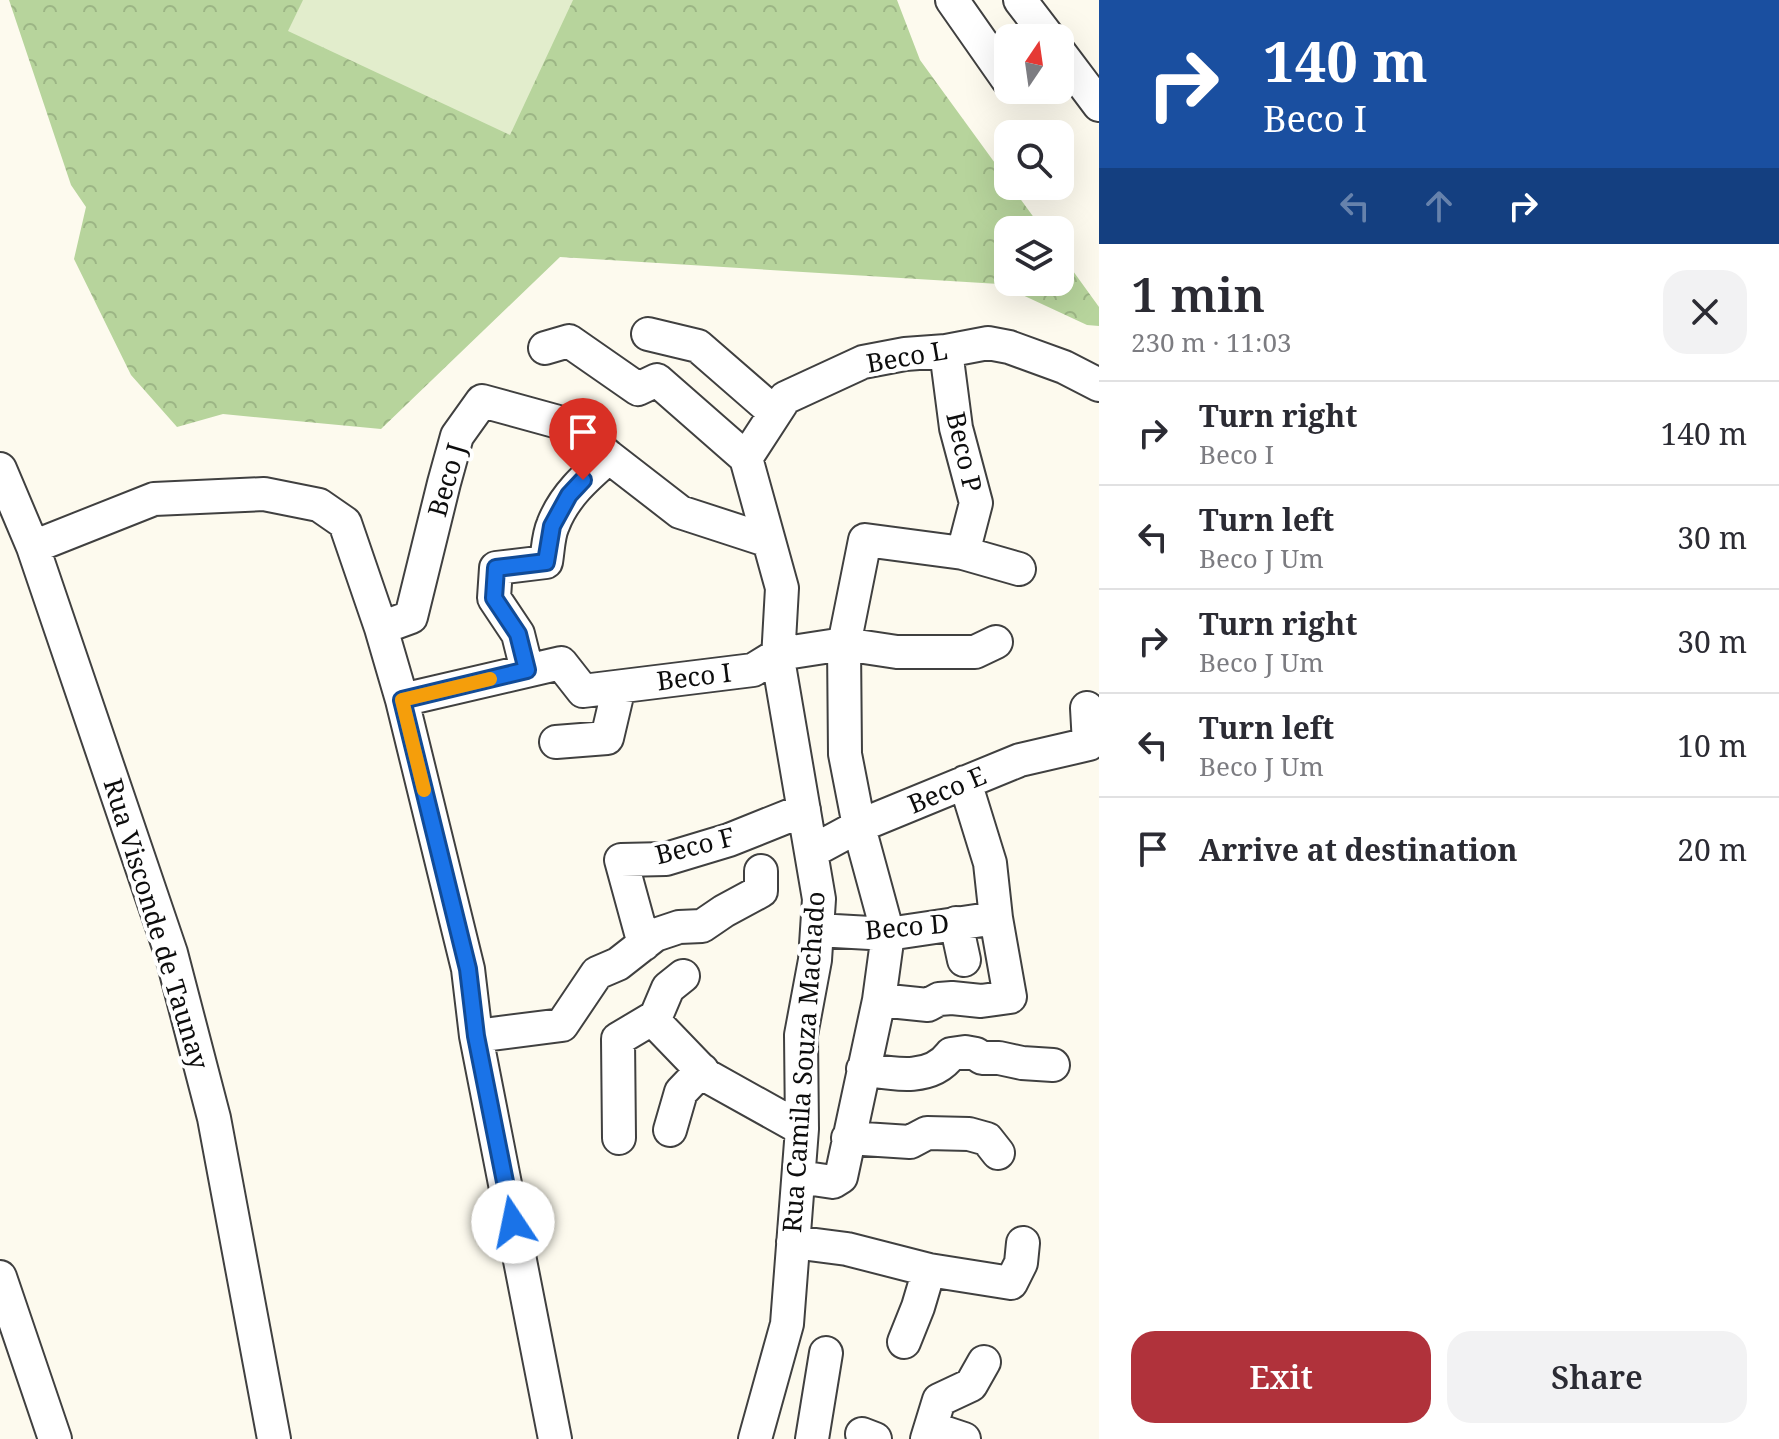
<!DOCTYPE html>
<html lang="en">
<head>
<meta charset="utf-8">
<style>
  body { margin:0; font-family:"Noto Serif",serif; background:#f2f2f3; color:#2b2b33; height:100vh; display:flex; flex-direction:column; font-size:30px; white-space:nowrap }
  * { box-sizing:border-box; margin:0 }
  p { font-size:26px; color:#7c7c81 }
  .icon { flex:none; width:44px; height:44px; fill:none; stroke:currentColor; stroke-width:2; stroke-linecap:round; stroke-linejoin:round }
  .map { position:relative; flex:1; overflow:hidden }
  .sheet { display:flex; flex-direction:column; background:#fff; width:680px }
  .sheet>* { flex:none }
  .guide { background:#1a4fa0; color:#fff; overflow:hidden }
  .needle { width:52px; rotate:13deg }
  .buttons { position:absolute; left:994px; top:24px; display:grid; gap:16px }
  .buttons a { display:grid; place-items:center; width:80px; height:80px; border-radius:16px; background:#fff; box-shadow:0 8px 32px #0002; font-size:40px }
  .pin { position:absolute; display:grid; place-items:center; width:68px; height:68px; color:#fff; margin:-82px -34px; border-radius:50% 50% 50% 0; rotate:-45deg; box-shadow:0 0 8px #0007 }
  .pin .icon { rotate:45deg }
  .me { position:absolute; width:88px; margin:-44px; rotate:349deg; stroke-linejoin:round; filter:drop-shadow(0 0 6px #0008) }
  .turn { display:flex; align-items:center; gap:28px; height:168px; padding:0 32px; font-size:36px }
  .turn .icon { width:104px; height:104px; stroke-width:2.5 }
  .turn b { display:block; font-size:56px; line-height:68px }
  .lanes { display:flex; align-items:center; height:76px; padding:0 32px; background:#0003; justify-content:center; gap:40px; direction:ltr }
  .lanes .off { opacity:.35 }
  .round { display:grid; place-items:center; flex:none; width:84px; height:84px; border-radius:24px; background:#f2f2f3 }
  .head { display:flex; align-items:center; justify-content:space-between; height:136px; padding:0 32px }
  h1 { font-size:48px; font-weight:600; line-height:60px }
  .action { display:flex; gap:16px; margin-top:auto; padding:16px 32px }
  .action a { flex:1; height:92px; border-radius:24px; background:#b0323b; color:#fff; font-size:32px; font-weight:600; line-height:92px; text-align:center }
  .action a+a { background:#f2f2f3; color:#2b2b33 }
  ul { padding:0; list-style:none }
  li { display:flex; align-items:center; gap:24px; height:104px; padding:0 32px; border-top:2px solid #e1e1e2 }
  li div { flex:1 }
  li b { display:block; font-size:30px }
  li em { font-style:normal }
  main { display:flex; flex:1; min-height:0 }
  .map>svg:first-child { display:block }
  .forest { fill:url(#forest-crowns) }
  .pitch { fill:#e2edcc }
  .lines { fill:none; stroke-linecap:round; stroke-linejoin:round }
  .minor-casing { stroke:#404040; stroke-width:36 }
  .minor { stroke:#fff; stroke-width:32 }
  .route-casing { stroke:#114b97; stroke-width:20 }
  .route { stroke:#1a73e8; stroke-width:14 }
  .slow { stroke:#f59e0b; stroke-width:14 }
  .labels { text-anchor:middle; stroke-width:8; stroke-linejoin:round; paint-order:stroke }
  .street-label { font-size:26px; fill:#0d0d0d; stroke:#fff }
</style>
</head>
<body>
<main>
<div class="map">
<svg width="1099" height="1439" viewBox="0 0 1099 1439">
  <defs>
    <pattern id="forest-crowns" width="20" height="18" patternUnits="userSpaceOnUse" patternTransform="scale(2)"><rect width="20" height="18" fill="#b7d49c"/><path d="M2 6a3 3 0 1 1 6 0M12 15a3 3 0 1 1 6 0" fill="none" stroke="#9cb585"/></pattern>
  </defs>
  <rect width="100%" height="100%" fill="#fdfaee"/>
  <path class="forest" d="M9,0H897L920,60L1008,181V186H1011L1043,230H1008V282H1060V253L1099,307V326L1087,325L999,284L560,257L381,429L223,414L177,427L131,375L74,259L86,207L71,185Z"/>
  <path class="pitch" d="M303,0H573L510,135L288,31Z"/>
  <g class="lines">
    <g class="minor-casing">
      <path id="minor" d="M952,0L1008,80
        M1020,0L1049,38
        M1060,53L1099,105
        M648,334L698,346L775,413
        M545,348L569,341L638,389L657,380L746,458L782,588L778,659L819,899L815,960L801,1035L802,1129L787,1324L755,1439
        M946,351L956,428L976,503L963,553
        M746,458L785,398L863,362L905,354L946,351L988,343L1009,347L1064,367L1099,385
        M0,469L33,547L171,953L214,1118L274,1439
        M33,547L154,499L264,494L319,505L345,523L381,628L402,700L468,969L476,1036L555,1439
        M381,628L411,617L444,483L457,436L482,401L573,426L609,457L680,512L769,541
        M527,670L518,634L494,598L496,568L546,562C548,551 548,536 553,525C564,496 586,477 609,457
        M402,700L561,663L583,691L753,670L779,654L844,644L897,652H975L996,642
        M556,742L607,738L619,687
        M811,852L859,826L1020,760L1089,744L1087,708
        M956,923L964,960
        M817,930L888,934L996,918
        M644,944L621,860L666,859L729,840L804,810
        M683,976L668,988L654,1021L707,1076L802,1129
        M879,1000L928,1005L939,999L952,998L981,1001L1010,997L996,918L990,863L965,782
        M476,1036L562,1025L597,973L618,964L655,935L679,927L702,926L724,911L761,891V871
        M863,1069C893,1074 931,1082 951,1054L965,1052L976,1054L982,1058H999L1022,1063L1053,1065
        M670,1130L681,1092L702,1070
        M619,1138L618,1039L655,1017
        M848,1138L910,1142L927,1133L969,1134L987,1139L998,1153
        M799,1177L833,1182L841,1177L879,1000L888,934L860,831L845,754L844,645L865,540L963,553L1019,569
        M793,1242L847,1249L929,1270L1011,1283L1021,1263L1023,1243
        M0,1277L55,1439
        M904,1342L918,1307L929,1270
        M931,1428L964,1439
        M862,1434L875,1439
        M812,1439L826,1353
        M927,1439L939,1400L971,1385L984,1362"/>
    </g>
    <use href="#minor" class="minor"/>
  </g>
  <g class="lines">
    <g class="route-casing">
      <path id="route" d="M513,1222L476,1036L468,969L402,700L527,670L518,634L494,598L496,568L546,562L552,526L569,495L583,480"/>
    </g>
    <use href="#route" class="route"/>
    <path class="slow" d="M424,790L402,700L490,679"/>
  </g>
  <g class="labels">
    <g class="street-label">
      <text transform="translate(907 357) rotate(-10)" y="9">Beco L</text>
      <text transform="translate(964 452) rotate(77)" y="9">Beco P</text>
      <text transform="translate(447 480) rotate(-74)" y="9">Beco J</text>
      <text transform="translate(694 677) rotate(-7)" y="9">Beco I</text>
      <text transform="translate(947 790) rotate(-23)" y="9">Beco E</text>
      <text transform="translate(695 846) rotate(-14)" y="9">Beco F</text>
      <text transform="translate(156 924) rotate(73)" y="9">Rua Visconde de Taunay</text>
      <text transform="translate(907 927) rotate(-5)" y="9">Beco D</text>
      <text transform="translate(804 1062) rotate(-86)" y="9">Rua Camila Souza Machado</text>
    </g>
  </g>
</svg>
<div class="buttons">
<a><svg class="needle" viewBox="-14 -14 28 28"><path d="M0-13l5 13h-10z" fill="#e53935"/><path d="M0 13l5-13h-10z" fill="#7c7c81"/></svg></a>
<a><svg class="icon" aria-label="search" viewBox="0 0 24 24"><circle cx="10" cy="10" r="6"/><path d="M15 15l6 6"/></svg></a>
<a><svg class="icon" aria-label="layers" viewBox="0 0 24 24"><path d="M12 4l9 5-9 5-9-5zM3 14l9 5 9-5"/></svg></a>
</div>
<div class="pin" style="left:583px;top:480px;background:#d93025"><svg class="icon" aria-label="arrive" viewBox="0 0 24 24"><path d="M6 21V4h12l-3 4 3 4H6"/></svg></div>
<svg class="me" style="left:513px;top:1222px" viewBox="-20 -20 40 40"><circle r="19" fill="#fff"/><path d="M0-13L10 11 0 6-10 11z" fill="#1a73e8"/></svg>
</div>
<section class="sheet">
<div class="guide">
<div class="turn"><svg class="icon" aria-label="right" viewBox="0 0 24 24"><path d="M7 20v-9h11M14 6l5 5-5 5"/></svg><div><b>140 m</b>Beco I</div></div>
<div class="lanes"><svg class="icon off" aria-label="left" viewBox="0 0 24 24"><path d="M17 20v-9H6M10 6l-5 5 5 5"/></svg><svg class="icon off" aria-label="ahead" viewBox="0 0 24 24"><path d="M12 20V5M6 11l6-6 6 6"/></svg><svg class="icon" aria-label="right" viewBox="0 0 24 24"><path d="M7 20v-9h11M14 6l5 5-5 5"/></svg></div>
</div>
<div class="head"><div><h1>1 min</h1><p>230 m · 11:03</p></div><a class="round"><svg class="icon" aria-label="close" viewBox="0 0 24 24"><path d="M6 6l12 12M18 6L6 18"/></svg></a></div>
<ul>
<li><svg class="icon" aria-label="right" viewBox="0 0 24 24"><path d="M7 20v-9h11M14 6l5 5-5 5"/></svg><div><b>Turn right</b><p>Beco I</p></div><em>140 m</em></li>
<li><svg class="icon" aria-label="left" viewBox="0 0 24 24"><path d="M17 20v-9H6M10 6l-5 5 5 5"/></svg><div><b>Turn left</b><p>Beco J Um</p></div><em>30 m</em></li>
<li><svg class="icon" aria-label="right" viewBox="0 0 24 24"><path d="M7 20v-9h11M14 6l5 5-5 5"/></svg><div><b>Turn right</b><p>Beco J Um</p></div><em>30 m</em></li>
<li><svg class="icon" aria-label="left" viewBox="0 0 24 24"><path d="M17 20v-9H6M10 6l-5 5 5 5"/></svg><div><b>Turn left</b><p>Beco J Um</p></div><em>10 m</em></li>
<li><svg class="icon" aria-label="arrive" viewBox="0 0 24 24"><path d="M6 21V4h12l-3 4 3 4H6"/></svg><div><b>Arrive at destination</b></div><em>20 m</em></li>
</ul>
<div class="action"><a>Exit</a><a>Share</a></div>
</section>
</main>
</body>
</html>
